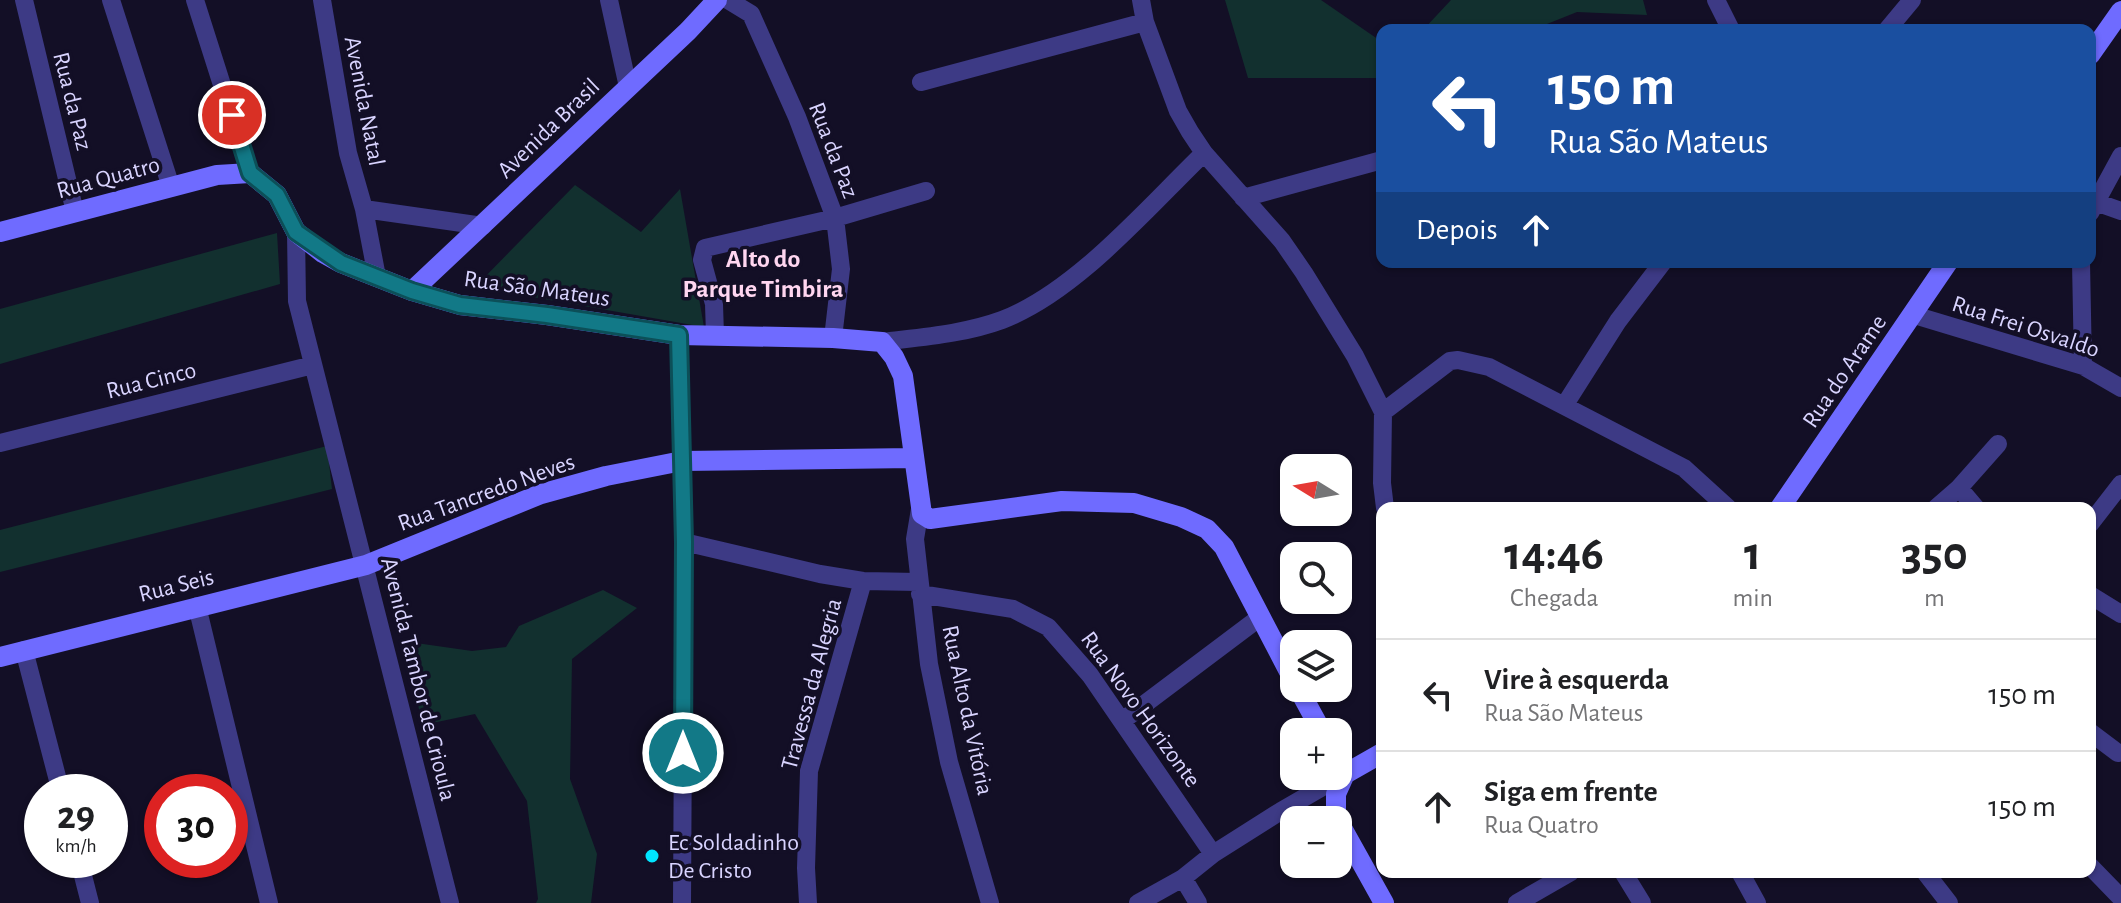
<!DOCTYPE html>
<html lang="pt">
<head>
<meta charset="utf-8">
<style>
  body { margin:0; font-family:"Alegreya Sans",sans-serif; background:#f2f2f2; color:#202124; height:100vh; display:flex; flex-direction:column; font-size:30px; white-space:nowrap }
  * { box-sizing:border-box; margin:0 }
  p { font-size:26px; color:#757577 }
  .icon { flex:none; width:44px; height:44px; fill:none; stroke:currentColor; stroke-width:2; stroke-linecap:round; stroke-linejoin:round }
  .map { position:relative; flex:1; overflow:hidden }
  .panel { position:absolute; left:1376px; top:502px; width:720px; height:376px; display:flex; flex-direction:column; background:#fff; border-radius:16px; box-shadow:0 2px 6px #0004 }
  .panel>* { flex:none }
  .top-card { position:absolute; left:1376px; top:24px; width:720px; height:244px; border-radius:16px; box-shadow:0 2px 6px #0004; background:#1a4fa0; color:#fff; overflow:hidden }
  .needle { width:52px; rotate:281deg }
  .controls { position:absolute; left:1280px; top:454px; display:grid; gap:16px }
  .controls a { display:grid; place-items:center; width:72px; height:72px; border-radius:16px; background:#fff; box-shadow:0 2px 6px #0004; font-size:40px }
  .speed { position:absolute; left:24px; top:774px; display:flex; gap:16px; font-size:40px; font-weight:700; text-align:center }
  .speed>* { display:grid; place-content:center; width:104px; height:104px; border-radius:50%; background:#fff; box-shadow:0 2px 6px #0004; line-height:1 }
  .speed small { font-size:20px; font-weight:400 }
  .speed .limit { border:12px solid #d22; background:#fff; color:#111 }
  .pin { position:absolute; display:grid; place-items:center; width:68px; height:68px; color:#fff; margin:-34px; border:4px solid #fff; border-radius:50%; box-shadow:0 2px 8px #0007 }
  .me { position:absolute; width:88px; margin:-44px; rotate:0deg; stroke-linejoin:round; filter:drop-shadow(0 0 6px #0008) }
  .turn { display:flex; align-items:center; gap:28px; height:168px; padding:0 40px; font-size:36px }
  .turn .icon { width:104px; height:104px; stroke-width:2.5 }
  .turn b { display:block; font-size:56px; line-height:68px }
  .then { display:flex; align-items:center; height:76px; padding:0 40px; background:#0003; gap:16px; font-size:30px }
  .eta { display:flex; justify-content:space-evenly; align-items:center; height:136px; text-align:center }
  .eta b { font-size:48px; font-weight:700; line-height:56px }
  ul { padding:0; list-style:none }
  li { display:flex; align-items:center; gap:24px; height:112px; padding:0 40px; border-top:2px solid #e0e0e0 }
  li div { flex:1 }
  li b { display:block; font-size:30px }
  li em { font-style:normal }
  .map>svg:first-child { display:block }
  .green { fill:#12302f }
  .lines { fill:none; stroke-linecap:round; stroke-linejoin:round }
  .street { stroke:#3d3a85; stroke-width:18 }
  .secondary { stroke:#6f6bff; stroke-width:20 }
  .route-casing { stroke:#0c4f58; stroke-width:20 }
  .route { stroke:#127987; stroke-width:14 }
  .poi-dot { fill:#00e5ff; stroke:#130f26; stroke-width:3 }
  .labels { text-anchor:middle; stroke-width:7; stroke-linejoin:round; paint-order:stroke }
  .street-label { font-size:24px; fill:#d9d4ff; stroke:#130f26 }
  .poi-label { font-size:24px; fill:#d9d4ff; stroke:#130f26; text-anchor:start }
  .neighbourhood-label { font-size:26px; font-weight:bold; fill:#ffd6f0; stroke:#130f26 }
</style>
</head>
<body>
<div class="map">
<svg width="2121" height="903" viewBox="0 0 2121 903">
  <rect width="100%" height="100%" fill="#130f26"/>
  <path class="green" d="M1225,0H1321L1382,42V78H1248Z
    M1451,0H1643L1647,15L1577,12L1532,30H1423Z
    M575,185L641,232L680,189L704,327L475,287Z
    M277,233L280,284L0,364V309Z
    M327,446L332,489L0,572V530Z
    M603,590L637,608L572,659L570,779L597,854L591,903H536L538,899L527,801L475,714L423,725L402,641L472,651L506,647L519,626Z"/>
  <g class="lines">
    <path class="street" d="M24,0L75,212
      M111,0L171,187
      M195,0L250,173
      M322,0L348,153L364,209L483,226
      M609,0L628,87
      M728,0L751,14L797,117L835,218L841,269L833,338
      M1141,0L1145,22L1178,111L1190,132L1204,153L1282,241L1304,273L1355,356L1383,412L1382,483L1385,508
      M1716,0L1731,30
      M1887,30L1912,0
      M921,82L1145,22
      M1243,198L1382,160
      M2090,200L2121,211
      M364,209L377,277
      M2090,213L2121,156
      M296,232L297,301L450,903
      M2081,262L2083,366
      M1914,315L2083,366L2121,388
      M679,335L684,542L682,903
      M715,335L714,304L702,260L705,248L835,218L926,191
      M882,342C922,337 964,334 1002,320C1076,292 1147,208 1204,153
      M1564,406L1618,321L1663,262
      M1383,412L1450,361L1458,360L1489,367L1684,468L1728,508
      M0,443L313,365
      M1959,488L1976,508
      M1936,508L1959,488L1998,444
      M920,509L915,539L929,664L949,762L990,903
      M2090,524L2121,484
      M684,542L820,574L863,581L918,582
      M920,594L1013,609L1048,627L1090,675L1213,854
      M2090,595L2121,614
      M197,606L269,903
      M24,650L61,792
      M1122,721L1259,618
      M2090,732L2118,753
      M79,860L90,903
      M2090,866L2121,898
      M1623,872L1642,903
      M1740,872L1757,903
      M1925,872L1949,903
      M1183,878L1198,903
      M808,903L806,868L809,771L863,581
      M1138,903L1183,878L1213,854L1281,811L1345,774
      M1517,903L1571,872"/>
    <path class="secondary" d="M2090,55L2121,11
      M0,232L217,175L250,173L277,195L296,232L323,253L341,263L412,291L460,305L547,315L679,335L833,338L882,342L894,357L903,376L922,514L930,519L1062,501L1134,503L1181,517L1207,529L1224,547L1294,681
      M412,291L688,31L717,0
      M1780,508L1948,262
      M0,657L366,565L541,494L606,476L682,461L913,458
      M1298,688L1322,732
      M1345,774L1336,794V817L1384,903
      M1345,774L1382,753"/>
  </g>
  <g class="lines">
    <g class="route-casing">
      <path id="route" d="M232,115L250,173L277,195L296,232L341,263L412,291L460,305L547,315L679,335L684,542L683,753"/>
    </g>
    <use href="#route" class="route"/>
  </g>
  <circle class="poi-dot" cx="652" cy="856" r="8"/>
  <g class="labels">
    <g class="street-label">
      <text transform="translate(73 101) rotate(76)" y="8">Rua da Paz</text>
      <text transform="translate(365 101) rotate(79)" y="8">Avenida Natal</text>
      <text transform="translate(548 128) rotate(-44)" y="8">Avenida Brasil</text>
      <text transform="translate(834 150) rotate(69)" y="8">Rua da Paz</text>
      <text transform="translate(108 177) rotate(-15)" y="8">Rua Quatro</text>
      <text transform="translate(537 288) rotate(8)" y="8">Rua São Mateus</text>
      <text transform="translate(2026 326) rotate(18)" y="8">Rua Frei Osvaldo</text>
      <text transform="translate(1844 371) rotate(-56)" y="8">Rua do Arame</text>
      <text transform="translate(151 380) rotate(-14)" y="8">Rua Cinco</text>
      <text transform="translate(486 492) rotate(-20)" y="8">Rua Tancredo Neves</text>
      <text transform="translate(176 585) rotate(-14)" y="8">Rua Seis</text>
      <text transform="translate(419 679) rotate(76)" y="8">Avenida Tambor de Crioula</text>
      <text transform="translate(811 684) rotate(-75)" y="8">Travessa da Alegria</text>
      <text transform="translate(1141 709) rotate(54)" y="8">Rua Novo Horizonte</text>
      <text transform="translate(968 710) rotate(78)" y="8">Rua Alto da Vitória</text>
    </g>
    <g class="poi-label">
      <text x="668" y="850">Ec Soldadinho<tspan x="668" dy="28">De Cristo</tspan></text>
    </g>
    <g class="neighbourhood-label">
      <text x="763" y="267">Alto do<tspan x="763" dy="30">Parque Timbira</tspan></text>
    </g>
  </g>
</svg>
<div class="controls">
<a><svg class="needle" viewBox="-14 -14 28 28"><path d="M0-13l5 13h-10z" fill="#e53935"/><path d="M0 13l5-13h-10z" fill="#757577"/></svg></a>
<a><svg class="icon" aria-label="search" viewBox="0 0 24 24"><circle cx="10" cy="10" r="6"/><path d="M15 15l6 6"/></svg></a>
<a><svg class="icon" aria-label="layers" viewBox="0 0 24 24"><path d="M12 4l9 5-9 5-9-5zM3 14l9 5 9-5"/></svg></a>
<a>+</a>
<a>−</a>
</div>
<div class="speed"><div>29<small>km/h</small></div><div class="limit">30</div></div>
<div class="pin" style="left:232px;top:115px;background:#d93025"><svg class="icon" aria-label="arrive" viewBox="0 0 24 24"><path d="M6 21V4h12l-3 4 3 4H6"/></svg></div>
<svg class="me" style="left:683px;top:753px" viewBox="-20 -20 40 40"><circle r="17" fill="#127987" stroke="#fff" stroke-width="3"/><path d="M0-11L8 9 0 5-8 9z" fill="#fff"/></svg>
<div class="top-card">
<div class="turn"><svg class="icon" aria-label="left" viewBox="0 0 24 24"><path d="M17 20v-9H6M10 6l-5 5 5 5"/></svg><div><b>150 m</b>Rua São Mateus</div></div>
<div class="then">Depois<svg class="icon" aria-label="ahead" viewBox="0 0 24 24"><path d="M12 20V5M6 11l6-6 6 6"/></svg></div>
</div>
<section class="panel">
<div class="eta">
<div><b>14:46</b><p>Chegada</p></div>
<div><b>1</b><p>min</p></div>
<div><b>350</b><p>m</p></div>
</div>
<ul>
<li><svg class="icon" aria-label="left" viewBox="0 0 24 24"><path d="M17 20v-9H6M10 6l-5 5 5 5"/></svg><div><b>Vire à esquerda</b><p>Rua São Mateus</p></div><em>150 m</em></li>
<li><svg class="icon" aria-label="ahead" viewBox="0 0 24 24"><path d="M12 20V5M6 11l6-6 6 6"/></svg><div><b>Siga em frente</b><p>Rua Quatro</p></div><em>150 m</em></li>
</ul>
</section>
</div>
</body>
</html>
